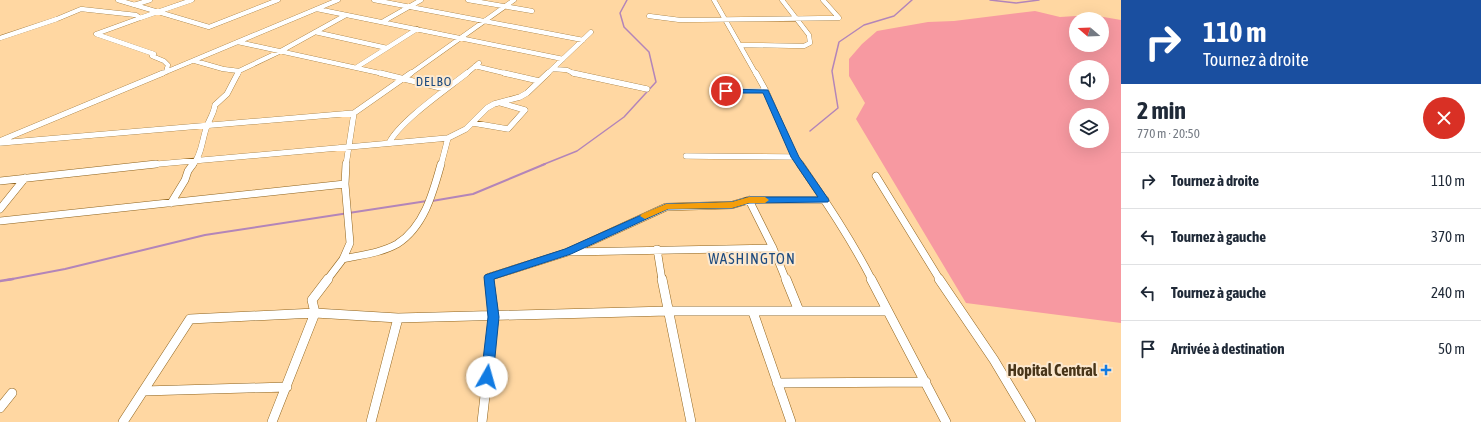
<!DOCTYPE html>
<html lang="fr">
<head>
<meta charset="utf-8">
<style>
  body { margin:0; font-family:"Asap Condensed",sans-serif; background:#f2f2f3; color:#1f2937; height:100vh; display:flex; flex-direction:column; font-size:15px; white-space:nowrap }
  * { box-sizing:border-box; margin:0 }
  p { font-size:13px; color:#747a83 }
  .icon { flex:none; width:22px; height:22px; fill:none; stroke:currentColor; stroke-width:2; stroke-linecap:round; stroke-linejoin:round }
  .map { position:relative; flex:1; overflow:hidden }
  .details { display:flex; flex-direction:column; background:#fff; width:360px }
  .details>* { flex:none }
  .top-card { background:#1a4fa0; color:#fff; overflow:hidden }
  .needle { width:26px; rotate:289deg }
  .controls { position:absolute; left:1069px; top:12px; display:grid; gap:8px }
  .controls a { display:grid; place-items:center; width:40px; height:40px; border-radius:50%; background:#fff; box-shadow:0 4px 16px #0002; font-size:20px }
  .pin { position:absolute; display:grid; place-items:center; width:34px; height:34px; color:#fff; margin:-17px; border:2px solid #fff; border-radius:50%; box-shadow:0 1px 4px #0007 }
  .me { position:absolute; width:44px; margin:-22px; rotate:7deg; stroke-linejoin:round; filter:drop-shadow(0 0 3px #0008) }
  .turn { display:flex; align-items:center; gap:14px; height:84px; padding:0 16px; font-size:18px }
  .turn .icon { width:52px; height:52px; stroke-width:2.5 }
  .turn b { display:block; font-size:28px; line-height:34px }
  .round { display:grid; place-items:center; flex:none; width:42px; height:42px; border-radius:21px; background:#f2f2f3 }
  .headline { display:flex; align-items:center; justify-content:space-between; height:68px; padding:0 16px }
  h1 { font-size:24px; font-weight:700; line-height:30px }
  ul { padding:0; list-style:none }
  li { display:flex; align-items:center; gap:12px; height:56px; padding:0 16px; border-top:1px solid #e0e1e3 }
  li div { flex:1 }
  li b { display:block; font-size:15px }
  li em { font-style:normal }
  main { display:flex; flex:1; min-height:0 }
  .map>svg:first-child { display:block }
  .green { fill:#f799a1; fill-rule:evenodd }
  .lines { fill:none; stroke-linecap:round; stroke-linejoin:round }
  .stream-far2 { stroke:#b385b9; stroke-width:1.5 }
  .stream-far1 { stroke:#b385b9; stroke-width:2 }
  .stream { stroke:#b385b9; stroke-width:2.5 }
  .street-far3-casing { stroke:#8f631c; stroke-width:5 }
  .street-far2-casing { stroke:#8f631c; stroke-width:6 }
  .street-far1-casing { stroke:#8f631c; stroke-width:8 }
  .street-casing { stroke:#8f631c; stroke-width:10 }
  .street-far3 { stroke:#fff; stroke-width:4.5 }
  .street-far2 { stroke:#fff; stroke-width:5.5 }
  .street-far1 { stroke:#fff; stroke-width:7 }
  .street { stroke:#fff; stroke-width:9 }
  .route { fill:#117be2; stroke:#0b5093 }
  .slow { fill:#f59e0b }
  .poi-dot { fill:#117be2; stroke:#fce8ce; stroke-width:1.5 }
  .labels { text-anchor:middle; stroke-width:4; stroke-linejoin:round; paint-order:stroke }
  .far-quarter-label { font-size:13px; letter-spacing:1px; fill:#1d4a7e; stroke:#fce8ce }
  .quarter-label { font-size:15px; letter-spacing:1px; fill:#1d4a7e; stroke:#fce8ce }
  .near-poi-label { font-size:16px; font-weight:bold; fill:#483519; stroke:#fce8ce; text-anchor:end }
</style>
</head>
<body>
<main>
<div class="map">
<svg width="1121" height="422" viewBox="0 0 1121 422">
  <rect width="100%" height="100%" fill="#ffd7a2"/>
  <path class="green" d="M1035,11L1060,17L1092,15L1121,20V323L966,303L856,119L865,103L849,76V59L862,44L877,31L928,22L954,21ZM1076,19H1102V45H1076ZM1076,67H1102V93H1076ZM1076,115H1102V141H1076Z"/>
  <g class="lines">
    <path class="stream-far2" d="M990,0L1016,3L1039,0
      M810,131L838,108L832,71L839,42L864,25L894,16L912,0
      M542,165L577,151L624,117L656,82L649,52L624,27L620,13L627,0"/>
    <path class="stream-far1" d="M432,201L473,194L545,164
      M7,280L65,269L205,235L427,201"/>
    <path class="stream" d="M0,281L13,279"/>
    <g class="street-far3-casing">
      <path id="street-far3" d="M118,0L209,27L278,0
        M374,0L583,40
        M468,0L532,11
        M714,0L756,74
        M134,5L150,0
        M317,9L563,59
        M649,16L680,20L839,18L823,0
        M140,18L192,0
        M384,21L421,0
        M315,32L387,48
        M0,38L57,19L81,9L136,15L140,18L96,34L154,54L152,56L164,61L168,65L166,72
        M238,42L384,74
        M740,45L804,46L810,43L809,35L782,0
        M195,61L223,69L239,71L238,74
        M475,66L508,74
        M357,67L417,29
        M553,69L567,70L575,74
        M239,71L281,51L346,15
        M161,74L338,0
        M410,74L514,0
        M466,74L479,63
        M547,74L591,32"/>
    </g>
    <g class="street-far2-casing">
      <path id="street-far2" d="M380,73L445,89
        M504,73L539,81
        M573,73L647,89
        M756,73L766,91L795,157L801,165
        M714,91H766
        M473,123L508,129L525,110L501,103
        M2,140L163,73
        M0,143L354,113L411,73
        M389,143C400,121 447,89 467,73
        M686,156L795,157
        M147,165L448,138L466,129L487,108L494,104L520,97L527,93L548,73
        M193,165C202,154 202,139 207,126C210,118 214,113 215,105L227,94L238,73
        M346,165L354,113
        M441,165L448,138"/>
    </g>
    <g class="street-far1-casing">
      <path id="street-far1" d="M800,164C826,202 851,239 872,280
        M876,176L940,280
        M0,181L156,164
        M749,200L773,248L786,280
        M171,203L185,180L188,171L193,164
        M0,209L25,178
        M0,221L345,184
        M657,249L662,280
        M571,252L773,248
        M343,259C361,255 381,253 397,244C424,227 433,193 441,164
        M327,280L343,259L350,243L345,184L346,164
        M489,280V277L568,252L666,207L732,205L749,200H825"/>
    </g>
    <g class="street-casing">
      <path id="street" d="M662,279L691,422
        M786,279L799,311
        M871,279L946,422
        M939,279L994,360L1031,422
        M753,312L791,422
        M777,383L926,382
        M143,391L287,387
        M0,408L12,393
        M123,422L190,319L315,313L398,318L668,311H887
        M272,422L315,313L312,300L328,279
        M371,422L398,318
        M482,422L494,317L489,279"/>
    </g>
    <use href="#street-far3" class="street-far3"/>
    <use href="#street-far2" class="street-far2"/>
    <use href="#street-far1" class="street-far1"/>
    <use href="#street" class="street"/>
  </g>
  <path class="route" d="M724,89L768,90L799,157L829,200L828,202L749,203L732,208L668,209L571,254L494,279L499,317L493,377L491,380L487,382L483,380L481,377L488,317L484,277L485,275L565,249L666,204L732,202L749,197H818L791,157L763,93H726L724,92Z"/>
  <path class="slow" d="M749,197H765L769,200L765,203H749L732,208L668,209L645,219L640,216L642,214L666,204L732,202Z"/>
  <path class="poi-dot" d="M1104 364h4v4h4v4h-4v4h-4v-4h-4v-4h4z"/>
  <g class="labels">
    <g class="far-quarter-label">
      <text x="434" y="86">DELBO</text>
    </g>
    <g class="quarter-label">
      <text x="752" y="264">WASHINGTON</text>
    </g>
    <g class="near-poi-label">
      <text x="1097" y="376">Hopital Central</text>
    </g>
  </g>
</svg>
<div class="controls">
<a><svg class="needle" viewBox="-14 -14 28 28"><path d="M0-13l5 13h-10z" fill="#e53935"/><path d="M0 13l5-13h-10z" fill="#747a83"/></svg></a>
<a><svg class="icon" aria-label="sound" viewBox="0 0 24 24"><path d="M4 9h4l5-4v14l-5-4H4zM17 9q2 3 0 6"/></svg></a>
<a><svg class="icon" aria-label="layers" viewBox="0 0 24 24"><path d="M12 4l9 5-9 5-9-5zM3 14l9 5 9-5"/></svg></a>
</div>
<div class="pin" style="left:726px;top:91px;background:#d93025"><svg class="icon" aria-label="arrive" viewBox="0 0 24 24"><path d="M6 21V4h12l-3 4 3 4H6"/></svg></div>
<svg class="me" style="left:487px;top:377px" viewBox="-20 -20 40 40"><circle r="19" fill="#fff"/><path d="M0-13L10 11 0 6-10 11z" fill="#117be2"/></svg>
</div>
<section class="details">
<div class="top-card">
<div class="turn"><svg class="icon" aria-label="right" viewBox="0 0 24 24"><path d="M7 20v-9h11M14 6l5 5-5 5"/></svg><div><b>110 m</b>Tournez à droite</div></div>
</div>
<div class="headline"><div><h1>2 min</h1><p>770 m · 20:50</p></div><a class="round" style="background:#d93025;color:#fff"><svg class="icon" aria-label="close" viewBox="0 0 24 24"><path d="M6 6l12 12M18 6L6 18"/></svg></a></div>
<ul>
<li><svg class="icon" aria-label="right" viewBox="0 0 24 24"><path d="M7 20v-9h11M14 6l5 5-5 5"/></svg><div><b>Tournez à droite</b></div><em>110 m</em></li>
<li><svg class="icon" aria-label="left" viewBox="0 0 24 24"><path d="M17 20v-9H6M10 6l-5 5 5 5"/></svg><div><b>Tournez à gauche</b></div><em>370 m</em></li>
<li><svg class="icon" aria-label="left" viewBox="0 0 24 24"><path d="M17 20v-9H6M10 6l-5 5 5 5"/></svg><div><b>Tournez à gauche</b></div><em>240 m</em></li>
<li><svg class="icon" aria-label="arrive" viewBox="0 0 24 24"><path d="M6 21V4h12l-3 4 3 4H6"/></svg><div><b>Arrivée à destination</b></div><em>50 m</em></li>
</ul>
</section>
</main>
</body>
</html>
